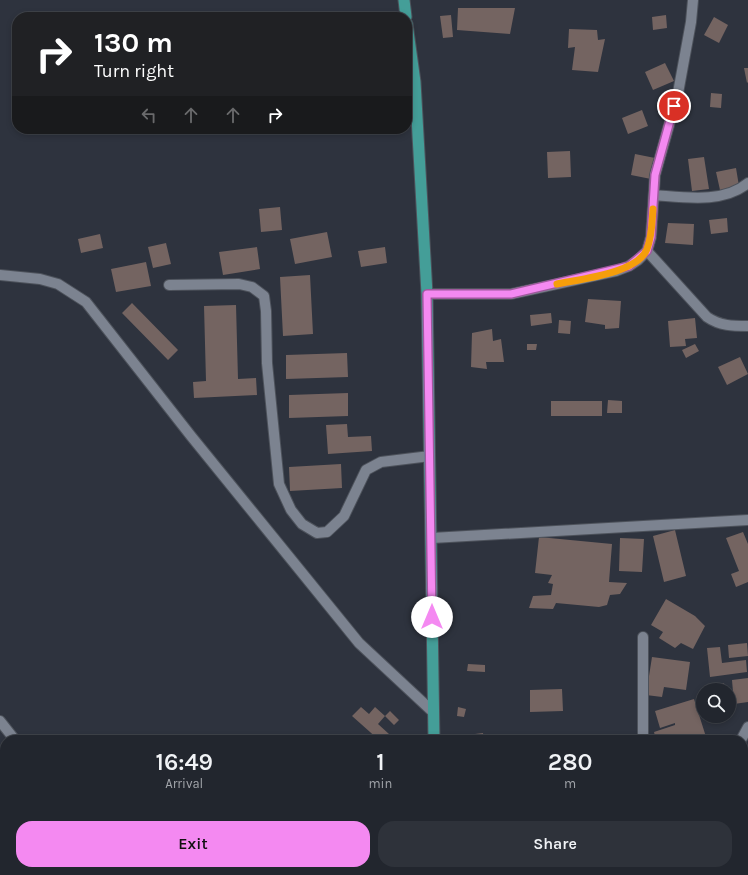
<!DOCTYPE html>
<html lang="en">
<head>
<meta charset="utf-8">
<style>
  body { margin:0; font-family:Karla,sans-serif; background:#2e323a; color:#f1f3f6; height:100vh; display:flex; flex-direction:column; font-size:15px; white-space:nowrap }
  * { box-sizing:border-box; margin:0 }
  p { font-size:13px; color:#a2a5aa }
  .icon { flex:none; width:22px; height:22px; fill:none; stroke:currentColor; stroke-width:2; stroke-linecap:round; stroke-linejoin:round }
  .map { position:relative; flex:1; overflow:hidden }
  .sheet { position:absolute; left:0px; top:735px; width:748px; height:140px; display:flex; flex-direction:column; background:#22262e; border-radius:16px 16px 0 0; box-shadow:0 2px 6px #0003,0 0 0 1px #3f434a }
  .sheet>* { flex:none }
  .hud { position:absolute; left:12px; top:12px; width:400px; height:122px; border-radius:16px; box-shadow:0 2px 6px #0003,0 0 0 1px #3f434a; background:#202124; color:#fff; overflow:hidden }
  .buttons { position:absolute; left:696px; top:683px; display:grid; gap:8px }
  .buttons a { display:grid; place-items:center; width:40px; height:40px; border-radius:50%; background:#22262e; box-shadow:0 2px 6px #0003,0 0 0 1px #3f434a; font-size:20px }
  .pin { position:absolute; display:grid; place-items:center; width:34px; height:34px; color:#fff; margin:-17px; border:2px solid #fff; border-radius:50%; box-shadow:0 1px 4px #0007 }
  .me { position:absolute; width:44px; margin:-22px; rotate:0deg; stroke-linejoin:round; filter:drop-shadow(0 0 3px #0008) }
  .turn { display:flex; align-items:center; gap:14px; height:84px; padding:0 16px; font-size:18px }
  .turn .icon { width:52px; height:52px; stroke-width:2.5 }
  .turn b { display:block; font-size:28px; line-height:34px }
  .lanes { display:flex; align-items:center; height:38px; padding:0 16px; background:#0003; justify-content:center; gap:20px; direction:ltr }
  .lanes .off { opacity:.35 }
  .eta { display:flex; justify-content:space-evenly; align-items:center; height:68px; text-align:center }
  .eta b { font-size:24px; font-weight:600; line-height:28px }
  .cta { display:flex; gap:8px; margin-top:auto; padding:8px 16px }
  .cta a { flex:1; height:46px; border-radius:16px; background:#f489f1; color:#111; font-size:16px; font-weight:600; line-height:46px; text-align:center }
  .cta a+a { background:#2e323a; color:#f1f3f6 }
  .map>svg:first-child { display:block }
  .building { fill:#746461 }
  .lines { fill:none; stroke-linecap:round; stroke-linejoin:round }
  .minor-casing { stroke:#4d525b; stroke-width:12 }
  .trunk-casing { stroke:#4d525b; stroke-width:13 }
  .minor { stroke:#7c8390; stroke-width:10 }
  .trunk { stroke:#449e98; stroke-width:11 }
  .route-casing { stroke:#9f599d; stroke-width:10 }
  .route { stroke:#f489f1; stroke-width:7 }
  .slow { stroke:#f59e0b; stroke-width:7 }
</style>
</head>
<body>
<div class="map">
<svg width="748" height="875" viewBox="0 0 748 875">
  <rect width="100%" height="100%" fill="#2e333e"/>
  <path class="building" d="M458,8H515L510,34L457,30Z
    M451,15L453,37L443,38L440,16Z
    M666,15L667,28L653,30L652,17Z
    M714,17L728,25L719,43L704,35Z
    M569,29L597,30L598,40L605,39L598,72L572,70L575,47L568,48Z
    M665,63L674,81L653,90L645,72Z
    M744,68H748V82L747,83Z
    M711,93L722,94L721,108L710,107Z
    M642,110L648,126L628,134L622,118Z
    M570,151L571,177L548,178L547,152Z
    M635,154L655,158L651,179L631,175Z
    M704,157L709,189L692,191L688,159Z
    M736,168L739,186L720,190L716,172Z
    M280,207L282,230L261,232L259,209Z
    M727,218L728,232L711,234L709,220Z
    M668,223L694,224L693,245L665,243Z
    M327,232L332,257L295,264L290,239Z
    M100,234L103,248L81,253L78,239Z
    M166,243L171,264L153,268L148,247Z
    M257,247L260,269L223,275L219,252Z
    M385,247L387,263L361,267L358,251Z
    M146,262L151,286L116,292L111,269Z
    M310,275L313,334L283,336L280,277Z
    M588,299L621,301L619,328L605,329V325L585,322Z
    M132,303L178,350L168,360L122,313Z
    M236,305L238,379L256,378L257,395L194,398L193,382L206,381L204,306Z
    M551,313L552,323L531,326L530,315Z
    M695,318L697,338L685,339L686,346L670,347L668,321Z
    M559,320L571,321L570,334L558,333Z
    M492,329L493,341L501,339L504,362H486L487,369L471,367L472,333Z
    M527,344H537L536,350H527Z
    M695,344L699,351L686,358L682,350Z
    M347,353L348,377L286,379V355Z
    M740,357L748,374L727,385L718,367Z
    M348,393V416L289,418V395Z
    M608,400L622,401V413H607Z
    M551,401H602V416H551Z
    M347,424L348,437L371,436L372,451L328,454L326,425Z
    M341,464L342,488L290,491L289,467Z
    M675,530L686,576L664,582L653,536Z
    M743,532L748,544V582L736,587L731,574L739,571L726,538Z
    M539,537L612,544L609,582L627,583L620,594L610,595L607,605L599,607L556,603L553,609L529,608L533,596L551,595L553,584L548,583L552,575L535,573Z
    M620,538L644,539L642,572L619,571Z
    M666,599L695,616L705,626L693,649L681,643L675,648L659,638L663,632L651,625Z
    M747,643L748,656L729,658L728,645Z
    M720,647L722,663L746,660L747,672L710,677L707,648Z
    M652,657L690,662L686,690L664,687L662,697L646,695Z
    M468,664L485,665V672L467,671Z
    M748,678V702L734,704L732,680Z
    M724,683L725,690H711L710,685Z
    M562,689L563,711L530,712V690Z
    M694,699L707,740H656L654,732L675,725V723L660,728L655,711Z
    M361,707L369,714L375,707L385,716L378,724L389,734L383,740H379L352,716Z
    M458,707L466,709L464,717L457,716Z
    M390,711L399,720L394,725L385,716Z
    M483,733L484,740H475V734Z
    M573,870H583L585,875H576Z"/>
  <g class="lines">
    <g class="minor-casing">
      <path id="minor" d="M654,195C683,197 723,204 748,183
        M647,251L707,317C720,326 733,326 748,326
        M0,275L40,279L58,284L86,302L191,436L359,643L432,711
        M169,285L239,284L252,287L264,296L266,311L267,363L279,484L291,510L302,524L317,533L327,532L344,516L366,470L381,462L430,456
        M427,294H511L616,271L629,266L638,260L647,251L651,237L655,175L678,93L691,22L693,0
        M432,538L748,520
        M0,721L15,740
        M643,740V637
        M741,740L748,727
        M0,818L5,824
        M42,870L46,875
        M133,870L137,875"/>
    </g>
    <g class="trunk-casing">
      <path id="trunk" d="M404,0L406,17
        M407,24L415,82L427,294L434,740
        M438,875V870"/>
    </g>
    <use href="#minor" class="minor"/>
    <use href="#trunk" class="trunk"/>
  </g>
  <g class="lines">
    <g class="route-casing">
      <path id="route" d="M432,617L427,294H511L629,266L647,251L651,237L655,175L674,106"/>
    </g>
    <use href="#route" class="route"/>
    <path class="slow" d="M557,284C581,279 638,273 647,249C652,236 652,222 653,209"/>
  </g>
</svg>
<div class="buttons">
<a><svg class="icon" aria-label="search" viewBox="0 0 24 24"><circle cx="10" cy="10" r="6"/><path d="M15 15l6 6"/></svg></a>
</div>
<div class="pin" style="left:674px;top:106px;background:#d93025"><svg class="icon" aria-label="arrive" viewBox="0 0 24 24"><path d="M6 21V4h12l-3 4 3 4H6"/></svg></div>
<svg class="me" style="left:432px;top:617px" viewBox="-20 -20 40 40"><circle r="19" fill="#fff"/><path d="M0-13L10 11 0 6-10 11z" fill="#f489f1"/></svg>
<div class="hud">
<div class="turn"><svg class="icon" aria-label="right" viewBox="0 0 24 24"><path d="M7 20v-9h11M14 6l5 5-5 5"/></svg><div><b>130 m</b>Turn right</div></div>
<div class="lanes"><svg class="icon off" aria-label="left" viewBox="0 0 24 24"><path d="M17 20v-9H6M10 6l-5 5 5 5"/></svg><svg class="icon off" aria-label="ahead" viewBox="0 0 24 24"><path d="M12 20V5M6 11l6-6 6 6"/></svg><svg class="icon off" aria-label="ahead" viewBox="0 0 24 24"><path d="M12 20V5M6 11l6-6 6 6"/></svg><svg class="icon" aria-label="right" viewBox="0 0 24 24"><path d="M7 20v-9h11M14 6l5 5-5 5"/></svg></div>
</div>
<section class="sheet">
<div class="eta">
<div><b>16:49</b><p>Arrival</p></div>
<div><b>1</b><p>min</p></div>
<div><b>280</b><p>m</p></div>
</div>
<div class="cta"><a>Exit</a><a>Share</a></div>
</section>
</div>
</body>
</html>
